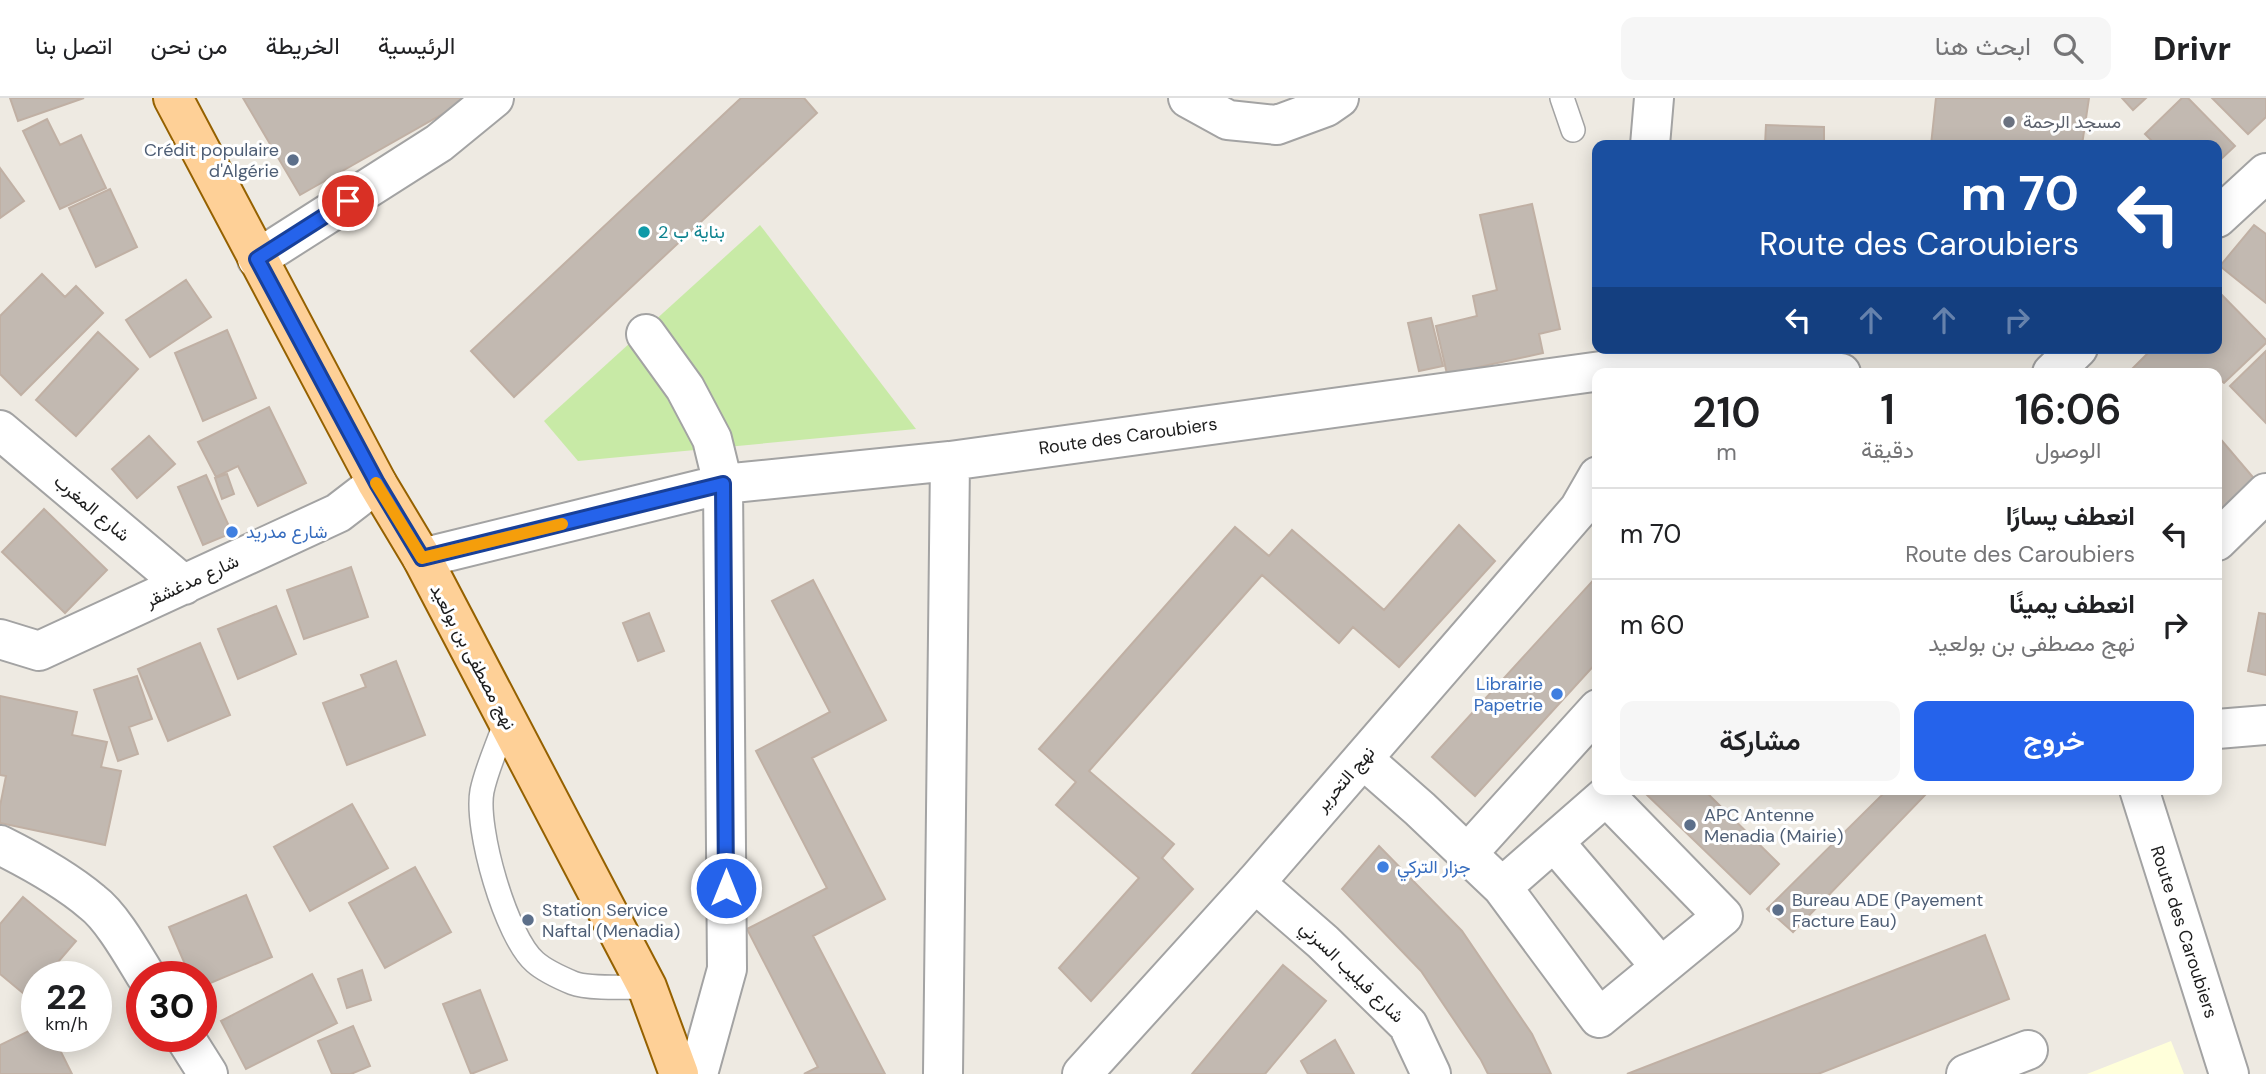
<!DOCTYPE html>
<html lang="ar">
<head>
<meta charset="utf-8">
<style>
  body { margin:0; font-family:"DM Sans",Vazirmatn,sans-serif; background:#f6f6f6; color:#202124; direction:rtl; height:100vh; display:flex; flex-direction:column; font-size:26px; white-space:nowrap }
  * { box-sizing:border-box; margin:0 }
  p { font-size:23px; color:#757577 }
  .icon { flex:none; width:38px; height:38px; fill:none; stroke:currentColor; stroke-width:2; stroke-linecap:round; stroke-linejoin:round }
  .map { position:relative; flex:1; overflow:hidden; direction:ltr }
  .sheet { position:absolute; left:1592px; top:270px; width:630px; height:427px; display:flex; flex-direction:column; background:#fff; border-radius:14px; box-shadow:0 4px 18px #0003; direction:rtl }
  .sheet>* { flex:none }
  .banner { position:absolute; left:1592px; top:42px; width:630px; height:214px; border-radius:14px; box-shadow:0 4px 18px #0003; direction:rtl; background:#1a4fa0; color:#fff; overflow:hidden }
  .speed { position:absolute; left:21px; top:863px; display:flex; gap:14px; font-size:35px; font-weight:700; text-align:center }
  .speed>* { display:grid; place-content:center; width:91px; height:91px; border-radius:50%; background:#fff; box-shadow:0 4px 18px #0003; line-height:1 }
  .speed small { font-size:18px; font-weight:400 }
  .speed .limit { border:10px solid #d22; background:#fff; color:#111 }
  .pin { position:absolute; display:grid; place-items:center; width:60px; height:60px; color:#fff; margin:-30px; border:4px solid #fff; border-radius:50%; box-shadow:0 2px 7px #0007 }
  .me { position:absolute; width:77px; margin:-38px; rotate:0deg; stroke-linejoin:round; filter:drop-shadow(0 0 5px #0008) }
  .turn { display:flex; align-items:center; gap:24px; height:147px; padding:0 28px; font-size:32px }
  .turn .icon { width:91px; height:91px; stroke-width:2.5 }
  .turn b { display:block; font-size:49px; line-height:60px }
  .lanes { display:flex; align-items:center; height:66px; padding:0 28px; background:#0003; justify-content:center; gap:35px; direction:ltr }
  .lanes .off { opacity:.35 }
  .eta { display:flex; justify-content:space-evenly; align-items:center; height:119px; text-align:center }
  .eta b { font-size:42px; font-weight:600; line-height:49px }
  .cta { display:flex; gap:14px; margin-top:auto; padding:14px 28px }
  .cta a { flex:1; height:80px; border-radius:14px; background:#2563eb; color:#fff; font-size:28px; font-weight:600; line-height:80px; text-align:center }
  .cta a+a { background:#f6f6f6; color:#202124 }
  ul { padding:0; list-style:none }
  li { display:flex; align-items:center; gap:21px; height:91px; padding:0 28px; border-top:2px solid #e0e0e0 }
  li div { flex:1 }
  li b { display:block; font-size:26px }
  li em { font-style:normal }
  header { display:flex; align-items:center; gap:42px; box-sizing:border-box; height:98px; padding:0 35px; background:#fff; border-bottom:2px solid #e0e0e0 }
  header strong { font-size:33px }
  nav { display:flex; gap:38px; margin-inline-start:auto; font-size:24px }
  .search { width:490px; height:63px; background:#f6f6f6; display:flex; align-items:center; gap:18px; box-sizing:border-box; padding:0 24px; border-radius:14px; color:#757577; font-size:26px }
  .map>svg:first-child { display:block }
  .education { fill:#ffffda }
  .grass { fill:#c8eaa6 }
  .building { fill:#c2b9b1; stroke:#c0b0a4; stroke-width:2 }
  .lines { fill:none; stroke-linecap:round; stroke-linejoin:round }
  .service-casing { stroke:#a3a3a3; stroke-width:26 }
  .minor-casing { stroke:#a3a3a3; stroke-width:42 }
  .tertiary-casing { stroke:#a3a3a3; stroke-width:42 }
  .primary-casing { stroke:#956100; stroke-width:42 }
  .service { stroke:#fff; stroke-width:23 }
  .minor { stroke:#fff; stroke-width:38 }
  .tertiary { stroke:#fff; stroke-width:38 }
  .primary { stroke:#fed097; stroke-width:38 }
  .route-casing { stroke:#184099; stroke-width:18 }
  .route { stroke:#2563eb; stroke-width:12 }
  .slow { stroke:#f59e0b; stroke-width:12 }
  .worship-dot { fill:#6b7280; stroke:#fff; stroke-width:2.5 }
  .service-dot { fill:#5c6f8a; stroke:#fff; stroke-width:2.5 }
  .culture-dot { fill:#0f9aa8; stroke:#fff; stroke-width:2.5 }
  .shop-dot { fill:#3f7fe0; stroke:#fff; stroke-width:2.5 }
  .labels { text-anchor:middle; stroke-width:6; stroke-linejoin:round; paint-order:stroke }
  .worship-label { font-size:18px; fill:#5b616d; stroke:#fff; text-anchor:start }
  .service-label { font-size:18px; fill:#4e5e75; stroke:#fff; text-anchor:start }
  .culture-label { font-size:18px; fill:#0d838f; stroke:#fff; text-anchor:start }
  .street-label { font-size:18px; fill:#1c1c1c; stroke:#fff }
  .shop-label { font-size:18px; fill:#366cbe; stroke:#fff; text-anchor:start }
</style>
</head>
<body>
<header>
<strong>Drivr</strong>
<div class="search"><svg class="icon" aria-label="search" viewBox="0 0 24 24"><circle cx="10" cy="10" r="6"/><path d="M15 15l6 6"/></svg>ابحث هنا</div>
<nav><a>الرئيسية</a><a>الخريطة</a><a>من نحن</a><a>اتصل بنا</a></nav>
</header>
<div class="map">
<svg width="2266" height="976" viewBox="0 0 2266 976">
  <rect width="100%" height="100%" fill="#eeeae2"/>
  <path class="education" d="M2171,943L2184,976H2087Z"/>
  <path class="grass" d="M760,127L916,331L578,363L544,323Z"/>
  <path class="building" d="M10,0H84L18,23Z
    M243,0H461L460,6L300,97Z
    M741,0H804L817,15L514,299L471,253Z
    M1936,0H2089L2082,47H1931Z
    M2122,0H2146L2133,12Z
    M2182,0H2188L2235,48L2217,65V47H2156L2145,36Z
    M2212,0H2266V19L2248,36Z
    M47,21L60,47L81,37L106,90L60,111L23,33Z
    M1766,27L1824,29V47H1765Z
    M0,70L24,103L0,120Z
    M110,91L137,149L96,169L69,110Z
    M1532,106L1560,231L1539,236L1543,255L1447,276L1436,228L1477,218L1473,198L1497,192L1480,117Z
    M2254,127L2266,136V205L2220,168Z
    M42,176L65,199L76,188L103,215L21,297L0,276V218Z
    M186,182L211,219L150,259L126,222Z
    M2217,192L2266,242V245L2224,285L2217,279V275H2128L2153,250H2217Z
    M1431,220L1443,268L1419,273L1408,225Z
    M227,232L256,300L203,323L175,255Z
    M98,234L138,271L76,338L36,302Z
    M2266,253V325L2230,288Z
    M269,309L306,385L258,408L238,368L216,379L198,344Z
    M2217,337L2257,384L2217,418Z
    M149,338L175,366L137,400L112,371Z
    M227,376L234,396L222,401L215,380Z
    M206,377L232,435L203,447L178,389Z
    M44,411L107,472L65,515L2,454Z
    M1459,427L1495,463L1399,569L1353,529L1339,545L1262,477L1089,673L1174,746L1162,760L1193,791L1091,903L1059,870L1139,780L1056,707L1076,684L1039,651L1235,429L1269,458L1292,432L1384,512Z
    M351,469L368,519L304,541L287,492Z
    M1598,477V563L1475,698L1432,659Z
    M813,482L886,622L812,660L885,801L813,838L885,976H804L818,969L747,831L827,790L756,653L830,614L772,503Z
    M276,508L296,556L238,581L218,531Z
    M649,515L664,553L638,563L623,525Z
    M2259,515L2266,516V577L2248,573Z
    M200,545L230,617L168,643L138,571Z
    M396,563L425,637L347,667L323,605L366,589L361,577Z
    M137,578L152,621L129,629L138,656L118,663L94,592Z
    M0,598L77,614L72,637L107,644L101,669L121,673L105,747L0,725V708L6,678L0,677Z
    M1651,691H1703L1779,766L1750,796L1646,696Z
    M1876,691L1929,693L1793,834L1767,811L1882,697Z
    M352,706L388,770L310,813L274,749Z
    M1379,748L1462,833L1532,936L1551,976H1488L1481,962L1421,873L1342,791Z
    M415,769L451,834L385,870L349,805Z
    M246,797L272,859L201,889V878H190L169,829Z
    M23,799L76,843L46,878H37V890L29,900L0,876V826Z
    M1985,837L2009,901L1818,976H1627Z
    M1283,867L1326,903L1265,976H1192Z
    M362,872L371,902L347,910L338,881Z
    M312,876L337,925L246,971L221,923Z
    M480,892L507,962L471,976L443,906Z
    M353,928L370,968L351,976H332L318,943Z
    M37,929V938H53L72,976H0V947Z
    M1335,942L1354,976H1308L1301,963Z"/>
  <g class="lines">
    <g class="service-casing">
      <path id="service" d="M1562,0L1573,32
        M506,622C499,645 487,669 482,693C475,730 506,839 535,864C544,872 561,880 573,885C587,891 630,889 647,889"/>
    </g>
    <g class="minor-casing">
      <path id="minor" d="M1188,0L1228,22L1277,27L1326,9L1339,0
        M2217,120L2266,75
        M257,161L439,45L494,0
        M646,236L685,290L712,341L723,386L727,871L698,976
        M2052,275L2078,250
        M0,332L184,487
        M2217,443L2266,395
        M422,460L723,386L950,363L1630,269L1841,275
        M0,541L39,553L338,415L377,385
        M2217,631L2266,627
        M1363,661L1420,711L1502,789L1599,920L1661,869
        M2139,691L2229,976
        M0,747C32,763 65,781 92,804C112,819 133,857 146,878
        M1467,756L1598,611
        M1255,785L1323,844L1408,927L1431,976
        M1502,789L1606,698L1723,818L1661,869L1555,745
        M184,938L208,976
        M943,976L950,363
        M1966,976L2028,952"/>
    </g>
    <g class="tertiary-casing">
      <path id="tertiary" d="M1650,47L1654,0
        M1630,275L1632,250
        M1082,976L1255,785L1579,411L1598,378"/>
    </g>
    <g class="primary-casing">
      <path id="primary" d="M173,0L377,385L422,460L647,889L679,976"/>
    </g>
    <use href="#service" class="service"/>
    <use href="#minor" class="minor"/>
    <use href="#tertiary" class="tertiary"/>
    <use href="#primary" class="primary"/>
  </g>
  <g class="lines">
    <g class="route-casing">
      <path id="route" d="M348,103L257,161L377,385L422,460L723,386L726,790"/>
    </g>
    <use href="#route" class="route"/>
    <path class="slow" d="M376,385L422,460L562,426"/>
  </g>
  <circle class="worship-dot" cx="2009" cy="24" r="7"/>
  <g class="service-dot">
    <circle cx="293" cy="62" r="7"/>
    <circle cx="1690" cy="727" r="7"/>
    <circle cx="1778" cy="812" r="7"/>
    <circle cx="528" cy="822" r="7"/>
  </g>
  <circle class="culture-dot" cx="644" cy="134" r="7"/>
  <g class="shop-dot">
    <circle cx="232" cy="434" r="7"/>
    <circle cx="1557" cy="596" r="7"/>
    <circle cx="1383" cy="769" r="7"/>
  </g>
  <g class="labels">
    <g class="worship-label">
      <text x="2023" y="30">مسجد الرحمة</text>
    </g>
    <g class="service-label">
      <text x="279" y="58" text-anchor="end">Crédit populaire<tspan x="279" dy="21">d'Algérie</tspan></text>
      <text x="1704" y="723">APC Antenne<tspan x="1704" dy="21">Menadia (Mairie)</tspan></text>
      <text x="1792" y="808">Bureau ADE (Payement<tspan x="1792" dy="21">Facture Eau)</tspan></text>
      <text x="542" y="818">Station Service<tspan x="542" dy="21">Naftal (Menadia)</tspan></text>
    </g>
    <g class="culture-label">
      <text x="658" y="140">بناية ب 2</text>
    </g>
    <g class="street-label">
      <text transform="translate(1128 338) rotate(-8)" y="6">Route des Caroubiers</text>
      <text transform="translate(92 410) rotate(40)" y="6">شارع المغرب</text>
      <text transform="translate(192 483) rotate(-25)" y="6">شارع مدغشقر</text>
      <text transform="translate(473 559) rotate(62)" y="6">نهج مصطفى بن بولعيد</text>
      <text transform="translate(1345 681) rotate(-49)" y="6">نهج التحرير</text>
      <text transform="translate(2184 834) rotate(72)" y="6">Route des Caroubiers</text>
      <text transform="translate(1352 874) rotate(44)" y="6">شارع فيليب السرني</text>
    </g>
    <g class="shop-label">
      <text x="246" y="440">شارع مدريد</text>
      <text x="1543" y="592" text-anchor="end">Librairie<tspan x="1543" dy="21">Papetrie</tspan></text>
      <text x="1397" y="775">جزار التركي</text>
    </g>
  </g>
</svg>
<div class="speed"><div>22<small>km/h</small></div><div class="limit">30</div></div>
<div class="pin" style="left:348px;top:103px;background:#d93025"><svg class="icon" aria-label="arrive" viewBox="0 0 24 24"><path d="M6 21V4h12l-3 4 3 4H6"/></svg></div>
<svg class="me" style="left:726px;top:790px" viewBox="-20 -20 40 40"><circle r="17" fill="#2563eb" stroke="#fff" stroke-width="3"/><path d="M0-11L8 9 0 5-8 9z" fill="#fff"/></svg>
<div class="banner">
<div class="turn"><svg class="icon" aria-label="left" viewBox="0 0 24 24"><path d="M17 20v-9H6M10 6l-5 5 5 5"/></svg><div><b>70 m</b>Route des Caroubiers</div></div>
<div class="lanes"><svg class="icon" aria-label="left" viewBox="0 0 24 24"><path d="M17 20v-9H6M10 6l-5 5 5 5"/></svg><svg class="icon off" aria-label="ahead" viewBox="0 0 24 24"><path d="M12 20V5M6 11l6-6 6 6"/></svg><svg class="icon off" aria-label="ahead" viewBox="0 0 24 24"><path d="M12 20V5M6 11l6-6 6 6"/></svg><svg class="icon off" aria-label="right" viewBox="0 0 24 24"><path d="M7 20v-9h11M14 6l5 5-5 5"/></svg></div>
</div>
<section class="sheet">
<div class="eta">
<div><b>16:06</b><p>الوصول</p></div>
<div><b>1</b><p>دقيقة</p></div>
<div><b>210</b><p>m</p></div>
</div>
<ul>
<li><svg class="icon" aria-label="left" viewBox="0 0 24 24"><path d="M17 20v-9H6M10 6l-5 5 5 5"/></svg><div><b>انعطف يسارًا</b><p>Route des Caroubiers</p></div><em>70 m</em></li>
<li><svg class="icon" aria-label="right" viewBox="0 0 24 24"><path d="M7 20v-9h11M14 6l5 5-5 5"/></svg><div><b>انعطف يمينًا</b><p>نهج مصطفى بن بولعيد</p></div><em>60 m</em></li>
</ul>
<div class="cta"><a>خروج</a><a>مشاركة</a></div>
</section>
</div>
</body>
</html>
